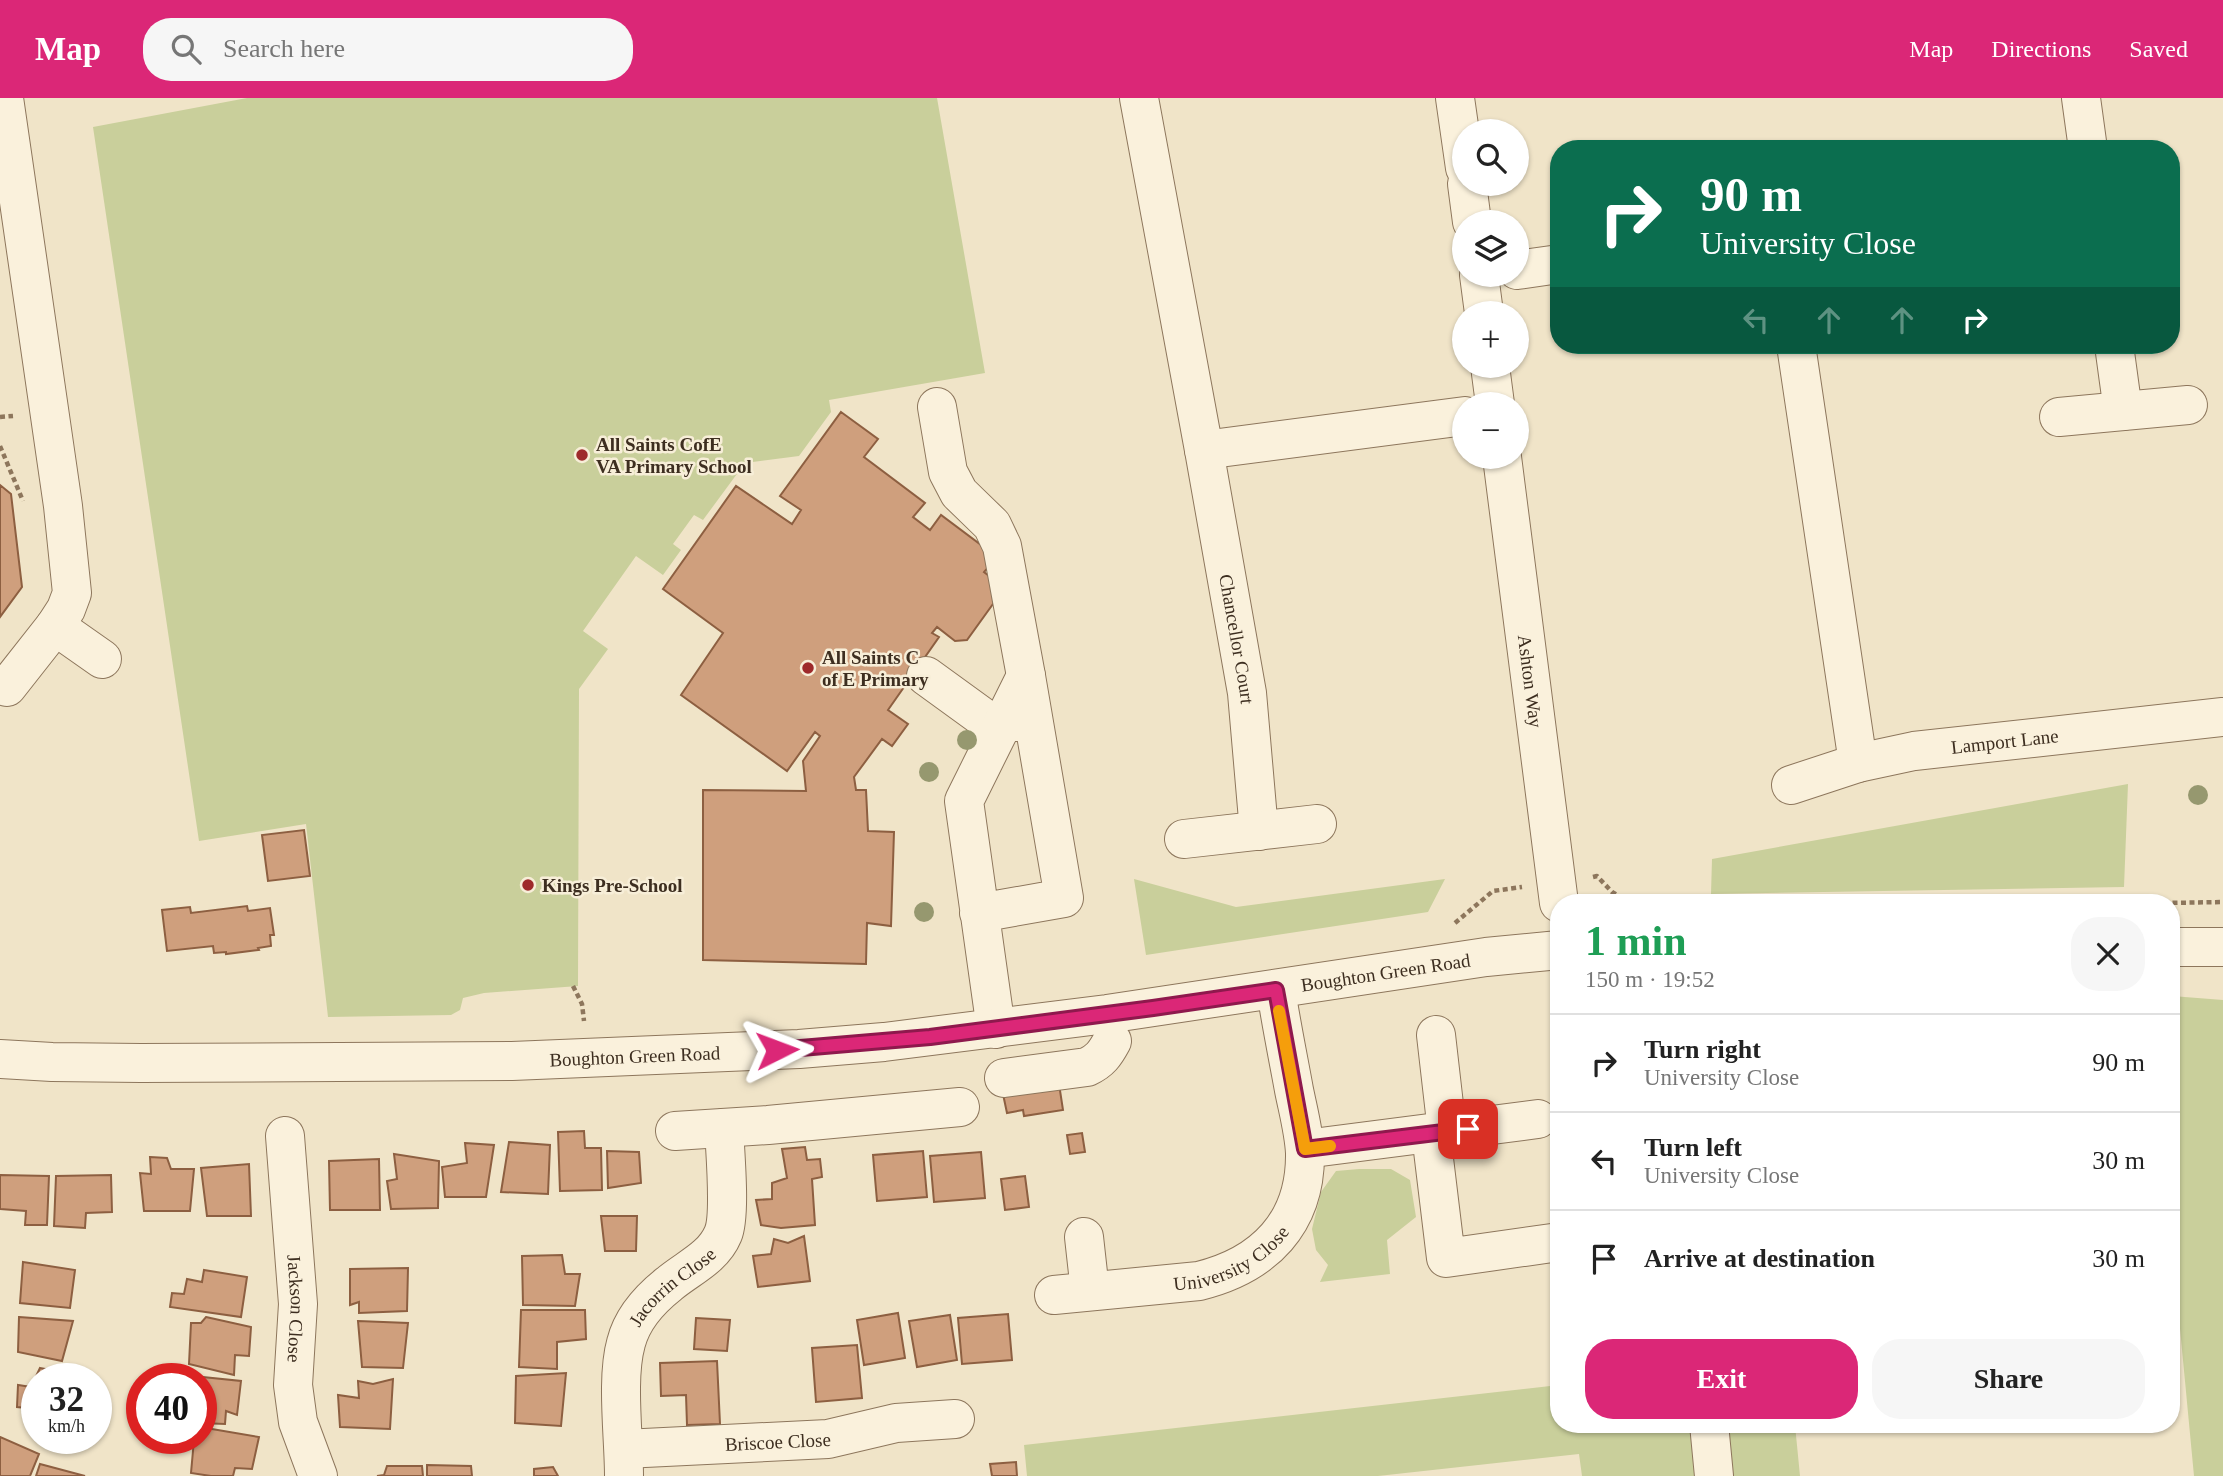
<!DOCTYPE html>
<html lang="en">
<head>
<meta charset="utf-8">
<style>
  body { margin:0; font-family:Georgia,serif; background:#f6f6f6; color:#222; height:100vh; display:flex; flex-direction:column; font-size:26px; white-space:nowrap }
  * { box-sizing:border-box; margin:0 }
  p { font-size:23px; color:#767676 }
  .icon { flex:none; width:38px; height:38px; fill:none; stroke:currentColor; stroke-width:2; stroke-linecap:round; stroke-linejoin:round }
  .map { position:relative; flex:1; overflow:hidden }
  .drawer { position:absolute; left:1550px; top:796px; width:630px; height:539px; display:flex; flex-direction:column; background:#fff; border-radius:28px; box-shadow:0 2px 5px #0004 }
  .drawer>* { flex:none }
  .guide { position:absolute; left:1550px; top:42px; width:630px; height:214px; border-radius:28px; box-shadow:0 2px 5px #0004; background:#0b6e4f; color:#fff; overflow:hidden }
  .fabs { position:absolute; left:1452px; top:21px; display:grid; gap:14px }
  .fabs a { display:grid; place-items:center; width:77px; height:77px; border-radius:50%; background:#fff; box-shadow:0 2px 5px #0004; font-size:35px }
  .speed { position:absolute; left:21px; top:1265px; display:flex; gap:14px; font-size:35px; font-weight:700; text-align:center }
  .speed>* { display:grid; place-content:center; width:91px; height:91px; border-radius:50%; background:#fff; box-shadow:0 2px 5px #0004; line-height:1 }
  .speed small { font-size:18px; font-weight:400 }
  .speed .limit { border:10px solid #d22; background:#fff; color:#111 }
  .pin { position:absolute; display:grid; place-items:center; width:60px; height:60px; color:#fff; margin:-30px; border-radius:14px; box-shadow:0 4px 10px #0006 }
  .me { position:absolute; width:77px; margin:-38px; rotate:87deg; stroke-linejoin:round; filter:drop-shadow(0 0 5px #0008) }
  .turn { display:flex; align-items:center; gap:24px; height:147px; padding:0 35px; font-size:32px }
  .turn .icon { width:91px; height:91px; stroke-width:2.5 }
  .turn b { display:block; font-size:49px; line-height:60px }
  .lanes { display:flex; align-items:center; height:66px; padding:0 35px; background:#0003; justify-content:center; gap:35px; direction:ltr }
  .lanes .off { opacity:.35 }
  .round { display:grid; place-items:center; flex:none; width:74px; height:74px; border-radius:28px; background:#f6f6f6 }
  .overview { display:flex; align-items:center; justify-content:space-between; height:119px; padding:0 35px }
  h1 { font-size:42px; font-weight:700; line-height:52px; color:#1e9e55 }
  .cta { display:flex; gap:14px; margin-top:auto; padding:14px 35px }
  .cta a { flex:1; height:80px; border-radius:28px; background:#db2777; color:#fff; font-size:28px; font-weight:700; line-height:80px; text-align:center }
  .cta a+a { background:#f6f6f6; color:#222 }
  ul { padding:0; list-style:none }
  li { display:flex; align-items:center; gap:21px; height:98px; padding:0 35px; border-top:2px solid #e0e0e0 }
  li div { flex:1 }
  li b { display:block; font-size:26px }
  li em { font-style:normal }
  header { display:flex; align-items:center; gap:42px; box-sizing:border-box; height:98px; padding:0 35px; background:#db2777; color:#fff }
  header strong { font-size:33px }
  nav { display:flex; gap:38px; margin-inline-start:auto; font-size:24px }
  .search { width:490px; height:63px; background:#f6f6f6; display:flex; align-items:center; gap:18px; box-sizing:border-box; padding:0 24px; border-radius:28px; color:#767676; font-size:26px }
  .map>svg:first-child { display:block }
  .green { fill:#c9cf9b }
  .building { fill:#cf9f7d; stroke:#8d5f41; stroke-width:2 }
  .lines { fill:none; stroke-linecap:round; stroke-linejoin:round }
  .minor-casing { stroke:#8d765c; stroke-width:40 }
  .path { stroke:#8d765c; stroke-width:4.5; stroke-dasharray:5 3.5; stroke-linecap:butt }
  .minor { stroke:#faf1dc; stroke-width:38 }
  .tree { fill:#96986f }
  .route-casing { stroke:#8e194d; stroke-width:18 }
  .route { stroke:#db2777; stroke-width:12 }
  .slow { stroke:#f59e0b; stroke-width:12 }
  .poi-dot { fill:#9e2a2b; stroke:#f7eed8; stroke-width:2.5 }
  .labels { text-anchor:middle; stroke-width:5; stroke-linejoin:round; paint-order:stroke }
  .poi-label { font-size:19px; font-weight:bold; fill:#3d2e20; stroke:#f7eed8; text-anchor:start }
  .street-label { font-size:19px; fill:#3d2e20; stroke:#f7eed8 }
</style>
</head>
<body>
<header>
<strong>Map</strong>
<div class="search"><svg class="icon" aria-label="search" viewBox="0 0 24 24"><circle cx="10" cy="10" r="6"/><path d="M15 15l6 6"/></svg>Search here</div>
<nav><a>Map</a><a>Directions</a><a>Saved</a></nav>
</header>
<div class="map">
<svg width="2223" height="1378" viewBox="0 0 2223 1378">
  <rect width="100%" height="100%" fill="#f0e4c8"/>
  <path class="green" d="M247,0H937L985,275L829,302L831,314L799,358L745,365L703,422L694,417L673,446L681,452L663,477L636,458L583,533L608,551L579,591L578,888L484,895L463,900L460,912L451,917L328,919L306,726L199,743L93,29Z
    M2128,686L2124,789L1711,796L1712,761Z
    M1445,781L1428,814L1146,857L1134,781L1236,809Z
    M2172,898L2223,902V1378H2194L2172,1146Z
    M1359,1071H1391L1410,1082L1416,1119L1387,1142L1390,1176L1320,1184L1328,1167L1316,1152L1312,1131L1321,1094L1336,1073Z
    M1559,1287V1326L1795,1327L1800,1378H1582L1579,1356L1378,1378H1027L1024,1347Z"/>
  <path class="building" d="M841,314L878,341L864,359L925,405L913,419L930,432L941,417L997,459L984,474L997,484L998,499L967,542L955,543L937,529L932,535L939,539L888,612L908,626L892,648L882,641L854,679L856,692H866L868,733L894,734L891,828L867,825L866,866L703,862V692L806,693L803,663L820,638L815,634L787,673L681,597L723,535L663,491L736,388L792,426L801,412L780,398Z
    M0,387L11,396L22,489L0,519Z
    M304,732L310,778L268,783L262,737Z
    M247,808L248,813L270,810L274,837H270L271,848L258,850L259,852L226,856V854L214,855L213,848L167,853L162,812L190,809L191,815Z
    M1059,986L1063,1012L1024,1018L1023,1012L1007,1015L1003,996Z
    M584,1033L585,1050H601L602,1092L560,1093L558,1034Z
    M1082,1035L1085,1054L1070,1056L1067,1037Z
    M509,1044L550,1047L548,1096L501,1094Z
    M465,1045L494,1047L486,1099H445L442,1069L467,1065Z
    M805,1049L807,1062L820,1061L822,1079L812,1081L815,1127L781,1130L761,1127L756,1102L772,1101V1085L787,1080L782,1051Z
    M607,1053L639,1054L641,1085L608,1090Z
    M923,1053L927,1099L877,1103L873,1057Z
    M981,1054L985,1100L934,1104L930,1058Z
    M394,1056L439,1063L438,1110L391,1111L387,1083L397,1081Z
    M150,1059L167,1060L171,1071H194L190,1113H144L140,1075L151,1076Z
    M379,1061L380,1112H330L329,1063Z
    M249,1066L251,1118H207L201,1070Z
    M0,1077L49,1078L47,1127H25L26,1113L0,1111Z
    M111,1077L112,1114L86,1115L85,1130L54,1128L56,1078Z
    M1025,1078L1029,1109L1005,1112L1001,1081Z
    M601,1118H637L636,1153H605Z
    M804,1138L810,1183L758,1189L753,1158L771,1156L774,1141L788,1145Z
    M562,1157L565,1176H580L575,1208L523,1207L522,1158Z
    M23,1164L75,1172L70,1210L20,1205Z
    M408,1170L407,1213L359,1215V1204L350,1207V1171Z
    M204,1172L247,1179L241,1219L170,1209L172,1195L184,1196L187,1181L202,1184Z
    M521,1212H585L586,1241L557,1244V1271L519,1269Z
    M898,1215L905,1260L864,1267L857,1222Z
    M1008,1216L1012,1262L962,1266L958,1220Z
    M950,1217L957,1262L917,1269L909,1223Z
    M19,1219L73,1223L62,1263L18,1254Z
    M206,1219L251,1229L249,1258L235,1257L234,1277L189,1266L191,1225H201Z
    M696,1220L730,1222L727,1253L694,1251Z
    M358,1223L408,1225L403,1270L362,1269Z
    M857,1247L862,1300L816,1304L812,1250Z
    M717,1263L720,1326L687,1327L686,1297L661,1298L660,1265Z
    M40,1270L77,1277V1281H37V1311L17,1309L18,1287L31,1289Z
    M566,1275L561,1328L515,1325L516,1278Z
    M193,1278L241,1283L237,1317L226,1313L225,1326L201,1325V1281H192Z
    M393,1281L390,1331L340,1329L338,1297L359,1300L358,1283L373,1286Z
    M206,1330L259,1339L252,1371L235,1370L233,1378H211L191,1375L194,1342L201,1340V1334Z
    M0,1339L39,1356L30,1378H0Z
    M1016,1364L1017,1378H992L990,1366Z
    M40,1366L85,1378H36Z
    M427,1367L471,1368L472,1378H427Z
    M387,1368H422L423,1378H377L384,1377Z
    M553,1369L558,1378H534V1371Z"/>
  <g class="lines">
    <g class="minor-casing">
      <g id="minor">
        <path d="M4,0L63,408L72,495L66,511L55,528L7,589"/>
        <path d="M1139,0L1204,352L1465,318"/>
        <path d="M1455,0L1465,70"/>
        <path d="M2081,0L2088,51"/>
        <path d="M1467,86L1472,124"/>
        <path d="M1517,172L1559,166"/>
        <path d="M1479,177L1484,215"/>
        <path d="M1796,247L1858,665"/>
        <path d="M2114,247L2123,313"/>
        <path d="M1490,268L1495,306"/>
        <path d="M937,309L948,374L959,395L992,427L1002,448L1026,578"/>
        <path d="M2059,319L2188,307"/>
        <path id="s1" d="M1204,352L1247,595L1259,733"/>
        <path id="s2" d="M1502,359L1559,805"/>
        <path d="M55,528L102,561"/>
        <path d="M926,578L999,631L1009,624H1023"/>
        <path id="s3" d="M1791,687L1858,665L1914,653L2223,619"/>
        <path d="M1184,741L1317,726"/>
        <path d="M979,815L1064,800L1026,578L964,703L996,931"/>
        <path d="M2172,849H2223"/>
        <path d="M1436,937L1447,1033"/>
        <path id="s4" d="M0,961L52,964L141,965L512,963L799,951L884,944L1107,916L1486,859L1559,852"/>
        <path d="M1004,980L1087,969C1100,963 1105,956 1112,943"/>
        <path d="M675,1033L768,1027L960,1009"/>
        <path d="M1431,1036L1446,1160L1559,1144"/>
        <path id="s5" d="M285,1038L298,1206L293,1287L298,1324L318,1378"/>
        <path d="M1305,1051L1538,1021"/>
        <path d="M1084,1139L1090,1193"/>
        <path id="s6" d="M1054,1197L1199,1183C1264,1167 1306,1125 1305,1055C1304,1034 1298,1012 1294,992C1288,959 1281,925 1276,892"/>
        <path d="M1709,1326L1714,1378"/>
        <path id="s7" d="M624,1351L828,1341L896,1325L955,1321"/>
        <path id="s8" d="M624,1378C624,1340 616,1280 626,1245C632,1221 650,1201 669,1186C688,1170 713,1160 723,1136C731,1117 725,1054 724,1030"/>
      </g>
    </g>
    <path class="path" d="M0,319L13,318
      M0,348L23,403
      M1593,779L1597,778L1612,794L1631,805
      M2164,805L2223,804
      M1455,825L1493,793L1522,789
      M573,888L582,906L584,923"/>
    <use href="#minor" class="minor"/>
  </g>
  <g class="tree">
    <circle cx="967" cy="642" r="10"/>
    <circle cx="929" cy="674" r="10"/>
    <circle cx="2198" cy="697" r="10"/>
    <circle cx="924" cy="814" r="10"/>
  </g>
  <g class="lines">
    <g class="route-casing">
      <path id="route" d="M777,952L930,939L1153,910L1276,892L1305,1051L1468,1031"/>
    </g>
    <use href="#route" class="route"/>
    <path class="slow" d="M1279,913L1305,1051L1330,1048"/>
  </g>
  <g class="poi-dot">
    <circle cx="582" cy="357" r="7"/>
    <circle cx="808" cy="570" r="7"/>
    <circle cx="528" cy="787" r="7"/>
  </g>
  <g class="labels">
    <g class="poi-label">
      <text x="596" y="353">All Saints CofE<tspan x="596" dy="22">VA Primary School</tspan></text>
      <text x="822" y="566">All Saints C<tspan x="822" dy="22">of E Primary</tspan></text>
      <text x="542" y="794">Kings Pre-School</text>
    </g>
    <g class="street-label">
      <text dy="7" stroke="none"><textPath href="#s1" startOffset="192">Chancellor Court</textPath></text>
      <text dy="7" stroke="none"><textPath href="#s2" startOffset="226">Ashton Way</textPath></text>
      <text dy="7" stroke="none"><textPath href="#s3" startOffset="219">Lamport Lane</textPath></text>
      <text dy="7" stroke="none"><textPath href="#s4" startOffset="1391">Boughton Green Road</textPath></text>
      <text dy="7" stroke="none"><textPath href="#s4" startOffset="635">Boughton Green Road</textPath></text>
      <text dy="7" stroke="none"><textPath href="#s6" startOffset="184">University Close</textPath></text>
      <text dy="7" stroke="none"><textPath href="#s8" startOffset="208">Jacorrin Close</textPath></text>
      <text dy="7" stroke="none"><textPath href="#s5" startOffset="173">Jackson Close</textPath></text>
      <text dy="7" stroke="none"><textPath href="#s7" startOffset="154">Briscoe Close</textPath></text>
    </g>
  </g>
</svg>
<div class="fabs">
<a><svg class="icon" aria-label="search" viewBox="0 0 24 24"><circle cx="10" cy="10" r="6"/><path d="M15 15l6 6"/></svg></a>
<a><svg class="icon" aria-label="layers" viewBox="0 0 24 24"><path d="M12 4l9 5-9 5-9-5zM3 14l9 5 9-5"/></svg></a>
<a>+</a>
<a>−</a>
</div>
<div class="speed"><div>32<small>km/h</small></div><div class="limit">40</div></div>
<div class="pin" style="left:1468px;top:1031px;background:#d93025"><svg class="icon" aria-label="arrive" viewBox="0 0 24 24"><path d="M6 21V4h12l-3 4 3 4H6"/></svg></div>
<svg class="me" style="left:777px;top:952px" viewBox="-20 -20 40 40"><path d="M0-17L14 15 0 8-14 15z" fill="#db2777" stroke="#fff" stroke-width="4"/></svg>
<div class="guide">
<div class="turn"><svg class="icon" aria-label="right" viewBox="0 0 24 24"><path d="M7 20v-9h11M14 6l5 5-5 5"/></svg><div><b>90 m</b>University Close</div></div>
<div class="lanes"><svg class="icon off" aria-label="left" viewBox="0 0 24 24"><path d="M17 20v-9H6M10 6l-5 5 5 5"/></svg><svg class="icon off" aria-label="ahead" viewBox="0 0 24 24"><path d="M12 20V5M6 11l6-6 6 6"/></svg><svg class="icon off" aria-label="ahead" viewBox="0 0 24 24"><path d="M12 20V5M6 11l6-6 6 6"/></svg><svg class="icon" aria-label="right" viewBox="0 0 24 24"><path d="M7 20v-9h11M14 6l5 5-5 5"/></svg></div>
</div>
<section class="drawer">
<div class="overview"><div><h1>1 min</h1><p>150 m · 19:52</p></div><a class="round"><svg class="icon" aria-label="close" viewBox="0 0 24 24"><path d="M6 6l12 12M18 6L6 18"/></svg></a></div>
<ul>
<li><svg class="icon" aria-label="right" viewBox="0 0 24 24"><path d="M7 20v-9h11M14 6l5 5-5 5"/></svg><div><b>Turn right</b><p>University Close</p></div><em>90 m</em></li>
<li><svg class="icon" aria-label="left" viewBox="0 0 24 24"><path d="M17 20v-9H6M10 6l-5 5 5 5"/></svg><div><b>Turn left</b><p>University Close</p></div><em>30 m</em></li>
<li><svg class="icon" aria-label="arrive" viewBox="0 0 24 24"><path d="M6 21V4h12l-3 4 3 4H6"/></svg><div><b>Arrive at destination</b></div><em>30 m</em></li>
</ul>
<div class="cta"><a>Exit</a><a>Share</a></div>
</section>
</div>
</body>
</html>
